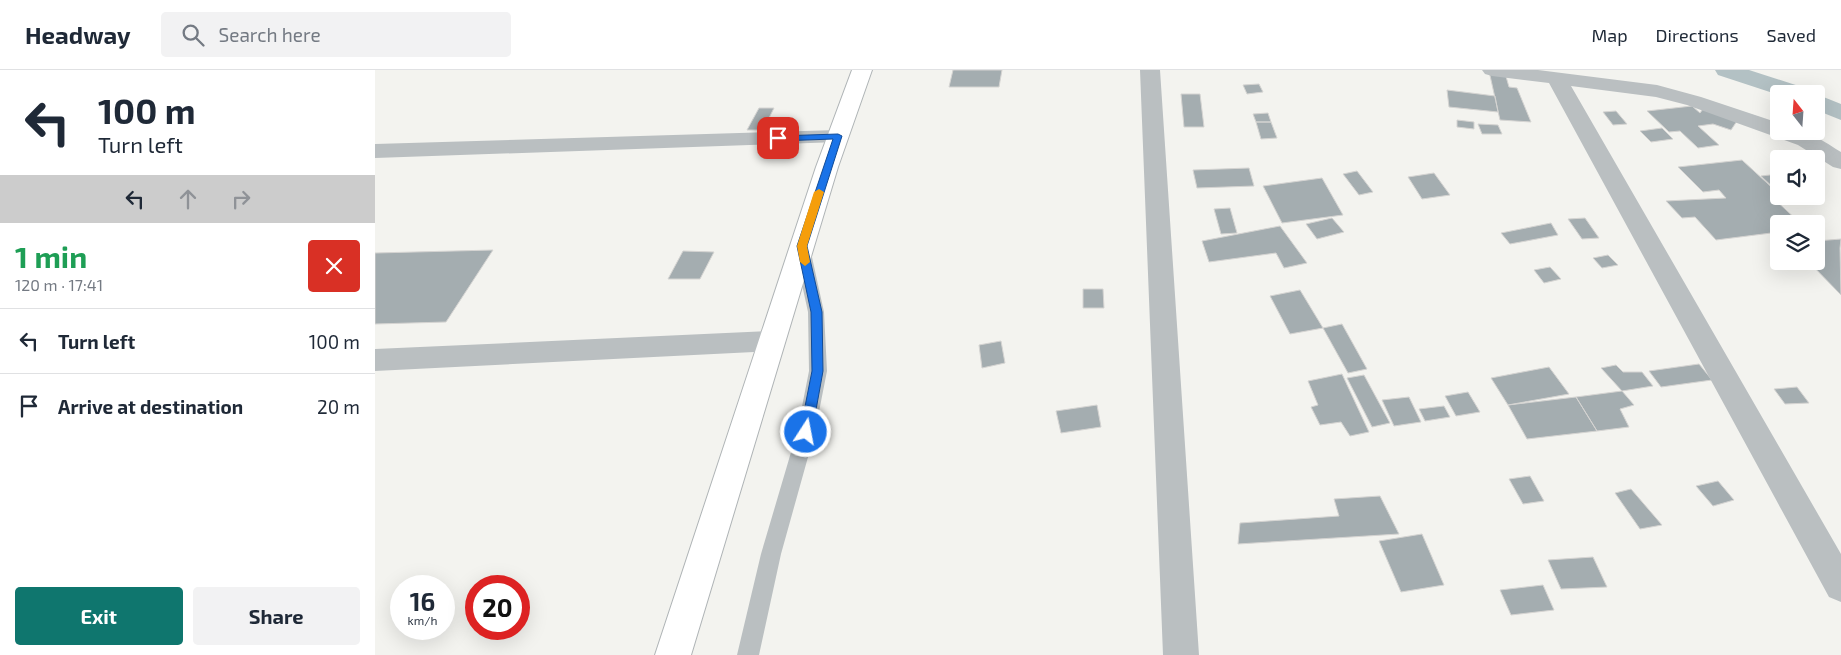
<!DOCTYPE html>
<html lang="en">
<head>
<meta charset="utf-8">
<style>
  body { margin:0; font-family:"Exo 2",sans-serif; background:#f2f2f3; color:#1f2937; height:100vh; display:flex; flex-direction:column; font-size:19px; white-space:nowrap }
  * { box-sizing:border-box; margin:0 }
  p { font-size:16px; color:#747a83 }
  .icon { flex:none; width:28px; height:28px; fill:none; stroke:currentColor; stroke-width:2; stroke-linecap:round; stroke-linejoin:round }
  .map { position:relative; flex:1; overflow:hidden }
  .drawer { display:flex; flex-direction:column; background:#fff; width:375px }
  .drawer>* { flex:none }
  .guide { background:#fff; color:#1f2937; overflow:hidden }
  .needle { width:32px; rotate:343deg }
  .buttons { position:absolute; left:1395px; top:15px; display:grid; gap:10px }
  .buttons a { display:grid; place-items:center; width:55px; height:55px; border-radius:5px; background:#fff; box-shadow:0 5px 20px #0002; font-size:25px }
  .speed { position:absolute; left:15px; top:505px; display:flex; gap:10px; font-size:25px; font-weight:700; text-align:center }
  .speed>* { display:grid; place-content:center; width:65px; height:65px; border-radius:50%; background:#fff; box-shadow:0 5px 20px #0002; line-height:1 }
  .speed small { font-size:12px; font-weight:400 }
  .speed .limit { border:8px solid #d22; background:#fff; color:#111 }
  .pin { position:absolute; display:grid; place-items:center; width:42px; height:42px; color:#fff; margin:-21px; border-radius:10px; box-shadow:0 2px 8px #0006 }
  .me { position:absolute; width:55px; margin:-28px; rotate:11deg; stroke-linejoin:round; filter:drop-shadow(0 0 4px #0008) }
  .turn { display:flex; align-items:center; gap:18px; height:105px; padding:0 15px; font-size:22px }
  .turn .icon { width:65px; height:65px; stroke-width:2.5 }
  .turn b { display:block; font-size:35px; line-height:42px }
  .lanes { display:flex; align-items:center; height:48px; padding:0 15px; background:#0003; justify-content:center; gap:25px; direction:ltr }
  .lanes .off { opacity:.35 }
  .round { display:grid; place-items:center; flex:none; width:52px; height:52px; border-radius:5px; background:#f2f2f3 }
  .overview { display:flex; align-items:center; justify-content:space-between; height:85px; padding:0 15px }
  h1 { font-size:30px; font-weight:700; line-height:38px; color:#1e9e55 }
  .primary-button { display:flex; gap:10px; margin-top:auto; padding:10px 15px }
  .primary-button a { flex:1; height:58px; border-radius:5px; background:#0f766e; color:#fff; font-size:20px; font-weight:700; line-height:58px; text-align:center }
  .primary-button a+a { background:#f2f2f3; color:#1f2937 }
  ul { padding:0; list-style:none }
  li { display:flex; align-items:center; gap:15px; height:65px; padding:0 15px; border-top:1px solid #e0e1e3 }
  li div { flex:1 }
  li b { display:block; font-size:19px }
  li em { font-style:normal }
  header { display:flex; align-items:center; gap:30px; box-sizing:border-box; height:70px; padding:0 25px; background:#fff; border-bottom:1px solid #e0e1e3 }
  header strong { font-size:24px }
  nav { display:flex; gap:28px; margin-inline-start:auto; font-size:18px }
  .search { width:350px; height:45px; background:#f2f2f3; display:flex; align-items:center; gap:12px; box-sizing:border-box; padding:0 18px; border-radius:5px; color:#747a83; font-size:19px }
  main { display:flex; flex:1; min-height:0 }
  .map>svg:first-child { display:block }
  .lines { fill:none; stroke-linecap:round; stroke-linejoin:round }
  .canal { fill:#b3c1c4; fill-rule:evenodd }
  .building { fill:#a4adb0; stroke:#d5d4d2 }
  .highway-casing { stroke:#afb4b6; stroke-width:2 }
  .lane { fill:#babfc1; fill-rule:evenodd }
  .street { fill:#babfc1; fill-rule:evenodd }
  .highway { fill:#fff; fill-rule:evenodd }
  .route { fill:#1a73e8; stroke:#114b97 }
  .slow { fill:#f59e0b }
</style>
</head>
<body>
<header>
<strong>Headway</strong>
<div class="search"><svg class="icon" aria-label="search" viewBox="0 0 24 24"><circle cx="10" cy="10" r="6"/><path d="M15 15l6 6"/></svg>Search here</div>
<nav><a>Map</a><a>Directions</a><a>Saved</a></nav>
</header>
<main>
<section class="drawer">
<div class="guide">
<div class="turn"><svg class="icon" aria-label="left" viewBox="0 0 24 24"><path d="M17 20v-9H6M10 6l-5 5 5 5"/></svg><div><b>100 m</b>Turn left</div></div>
<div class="lanes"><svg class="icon" aria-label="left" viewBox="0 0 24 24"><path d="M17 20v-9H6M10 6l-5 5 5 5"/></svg><svg class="icon off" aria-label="ahead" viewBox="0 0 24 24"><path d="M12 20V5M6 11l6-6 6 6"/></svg><svg class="icon off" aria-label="right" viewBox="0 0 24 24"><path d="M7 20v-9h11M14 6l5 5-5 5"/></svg></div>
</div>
<div class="overview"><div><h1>1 min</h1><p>120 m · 17:41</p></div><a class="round" style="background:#d93025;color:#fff"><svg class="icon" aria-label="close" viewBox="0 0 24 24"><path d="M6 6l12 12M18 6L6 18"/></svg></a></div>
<ul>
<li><svg class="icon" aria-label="left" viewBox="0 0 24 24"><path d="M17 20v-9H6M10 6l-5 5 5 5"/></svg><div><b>Turn left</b></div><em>100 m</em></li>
<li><svg class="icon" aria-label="arrive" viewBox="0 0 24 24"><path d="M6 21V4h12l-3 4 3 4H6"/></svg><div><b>Arrive at destination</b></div><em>20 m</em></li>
</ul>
<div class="primary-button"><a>Exit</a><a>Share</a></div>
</section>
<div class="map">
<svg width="1466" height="585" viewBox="0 0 1466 585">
  <rect width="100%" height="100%" fill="#f3f3ef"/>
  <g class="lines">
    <path class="canal" d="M1340,0H1374L1433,19L1437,24L1404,25L1343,5Z
      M1441,24L1466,34V50L1441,40Z"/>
  </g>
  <path class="building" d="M578,0H627L624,17H574Z
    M1114,1L1130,3L1134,17L1142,18L1156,52L1125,50Z
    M884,14L888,22L872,24L868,15Z
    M1072,20L1120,26L1123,42L1074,37Z
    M806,24H825L829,57H809Z
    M1317,36L1325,43L1330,36L1362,51L1356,60L1338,54L1323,56L1344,75L1323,78L1305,61L1294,62L1272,41Z
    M384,38H399L388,60H372Z
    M1241,41L1252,54L1238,55L1228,42Z
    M893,43L896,52H881L878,44Z
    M1082,50L1099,52V59L1082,57Z
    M881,52H896L902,68L886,69Z
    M1103,54L1123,55L1127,64H1107Z
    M1287,58L1298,69L1276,72L1265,61Z
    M1367,90L1404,124L1396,126L1426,154H1404V162L1341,170L1320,147L1307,148L1291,131L1351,128L1344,120L1328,122L1303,97Z
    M874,98L879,116L822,118L818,100Z
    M982,101L998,122L984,125L968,104Z
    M1059,103L1075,125L1047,129L1033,107Z
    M1404,104V123L1386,106Z
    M947,108L968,145L907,153L888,116Z
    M855,138L862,163L846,164L839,139Z
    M957,148L969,162L942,169L931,154Z
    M1210,148L1224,168L1207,169L1193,149Z
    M1176,153L1183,165L1135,174L1126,163Z
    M905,156L932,193L909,198L901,183L834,192L827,171Z
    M1466,169L1465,178L1466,225L1433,191H1441V171Z
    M118,180L71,252L0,254V183Z
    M308,181L339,182L325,209H293Z
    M1233,185L1243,195L1227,198L1218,188Z
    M1175,197L1186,209L1169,213L1159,200Z
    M708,219H728L729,238H708Z
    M925,220L948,258L915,264L895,226Z
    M967,254L992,299L973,303L948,258Z
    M626,271L630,293L607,298L604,275Z
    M1324,294L1337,310L1286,317L1274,301Z
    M1241,295L1248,302H1267L1278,316L1247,321L1226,298Z
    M1174,297L1194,324L1133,335L1116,308Z
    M967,304L994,362L975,366L966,352L945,355L936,337L943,335L933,311Z
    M989,305L1015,353L997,357L972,308Z
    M1422,317L1434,333L1410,334L1399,319Z
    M1247,321L1259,335L1245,339L1254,357L1222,361L1201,327Z
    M1093,322L1105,342L1081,346L1070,326Z
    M1034,327L1046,352L1019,356L1007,330Z
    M1201,327L1222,361L1152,369L1133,335Z
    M722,335L726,357L686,363L681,341Z
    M1069,336L1075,347L1050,351L1044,339Z
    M1155,406L1169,431L1148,434L1134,409Z
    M1343,411L1359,430L1338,436L1321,416Z
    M1256,419L1287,455L1265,459L1240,423Z
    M1005,426L1024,464L863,474L865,453L964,446L959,429Z
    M1047,464L1069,515L1026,522L1004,471Z
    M1218,487L1232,517L1186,519L1173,490Z
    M1168,515L1179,540L1136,545L1125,520Z"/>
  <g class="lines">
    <g class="highway-casing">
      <path id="highway" d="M477,0H497L463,97L316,585H280L441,97Z"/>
    </g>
    <path class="lane" d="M427,173L432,174L435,178L449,242L452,301L440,362L406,484L384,585H362L386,484L422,362L434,301L433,242L419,178L422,174Z"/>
    <path class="street" d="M765,0H785L824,585H788Z
      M1107,0H1163L1282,15L1326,27L1404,53V61C1436,61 1440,66 1466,82V99L1458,97L1423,75L1312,35L1281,27L1196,16L1466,484V532L1454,527L1174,13L1117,6L1110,4Z
      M463,60L470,62L474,66L470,70L463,72L0,88V74Z
      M397,261L407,264L410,271L407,278L397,281L0,301V279Z"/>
    <use href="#highway" class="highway"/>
  </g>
  <path class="route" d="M463,64L467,66L432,176L447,242L448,301L437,362L435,365H426L425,362L437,301L436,242L422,176L458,69L403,71L399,68L403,66Z"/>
  <path class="slow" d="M444,119L449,122L432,176L435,192L430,196L425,192L422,176L439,122Z"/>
</svg>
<div class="buttons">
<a><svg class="needle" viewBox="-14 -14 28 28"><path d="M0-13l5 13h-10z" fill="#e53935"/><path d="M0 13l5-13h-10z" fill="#747a83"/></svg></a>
<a><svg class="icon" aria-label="sound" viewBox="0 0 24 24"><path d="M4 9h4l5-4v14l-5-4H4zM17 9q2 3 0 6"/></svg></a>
<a><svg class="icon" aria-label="layers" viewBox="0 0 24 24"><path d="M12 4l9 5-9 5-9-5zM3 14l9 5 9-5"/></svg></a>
</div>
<div class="speed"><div>16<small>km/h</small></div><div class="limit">20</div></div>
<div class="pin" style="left:403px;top:68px;background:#d93025"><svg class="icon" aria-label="arrive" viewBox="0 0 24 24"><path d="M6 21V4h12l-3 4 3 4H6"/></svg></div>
<svg class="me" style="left:431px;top:362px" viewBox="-20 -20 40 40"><circle r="17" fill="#1a73e8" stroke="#fff" stroke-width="3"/><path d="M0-11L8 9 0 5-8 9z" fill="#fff"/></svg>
</div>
</main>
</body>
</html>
